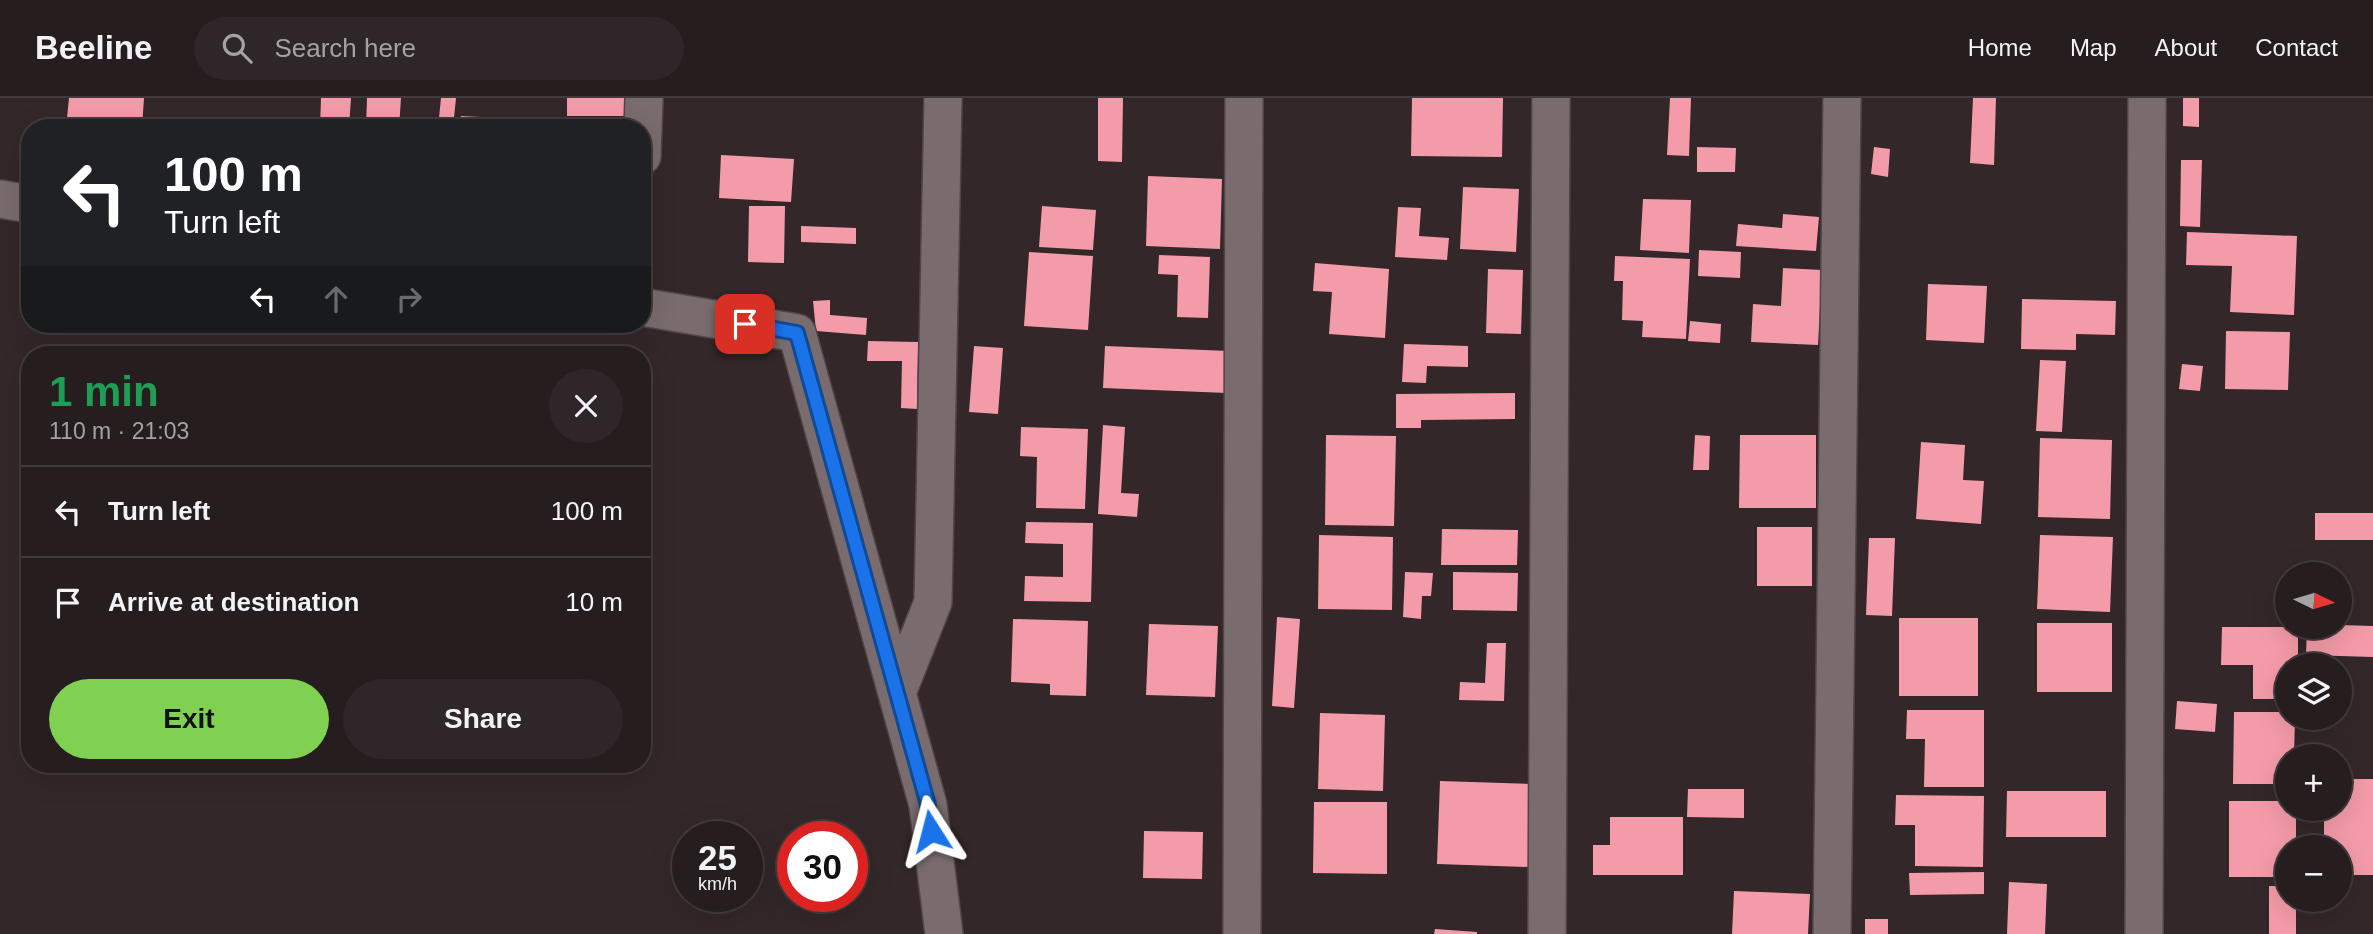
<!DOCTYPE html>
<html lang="en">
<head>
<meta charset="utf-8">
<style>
  body { margin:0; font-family:Arial,sans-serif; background:#2e2628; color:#f1f3f6; height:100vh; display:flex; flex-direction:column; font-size:26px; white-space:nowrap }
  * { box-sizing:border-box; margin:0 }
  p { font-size:23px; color:#a4a2a4 }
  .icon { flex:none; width:38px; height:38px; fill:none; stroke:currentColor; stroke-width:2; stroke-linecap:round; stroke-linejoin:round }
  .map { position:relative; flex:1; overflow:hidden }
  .details { position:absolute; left:21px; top:248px; width:630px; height:427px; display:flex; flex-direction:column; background:#261d1f; border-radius:28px; box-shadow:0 7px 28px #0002,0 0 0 2px #423b3d }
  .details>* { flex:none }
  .top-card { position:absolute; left:21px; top:21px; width:630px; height:214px; border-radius:28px; box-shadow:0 7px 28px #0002,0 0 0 2px #423b3d; background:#202124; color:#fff; overflow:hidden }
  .needle { width:46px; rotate:95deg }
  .fabs { position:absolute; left:2275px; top:464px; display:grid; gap:14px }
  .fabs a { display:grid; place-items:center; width:77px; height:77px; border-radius:50%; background:#261d1f; box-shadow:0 7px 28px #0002,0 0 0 2px #423b3d; font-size:35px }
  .speed { position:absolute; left:672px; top:723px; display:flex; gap:14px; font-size:35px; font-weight:700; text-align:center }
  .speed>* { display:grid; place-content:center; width:91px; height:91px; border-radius:50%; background:#261d1f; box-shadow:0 7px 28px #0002,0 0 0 2px #423b3d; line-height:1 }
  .speed small { font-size:18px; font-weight:400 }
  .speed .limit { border:10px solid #d22; background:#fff; color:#111 }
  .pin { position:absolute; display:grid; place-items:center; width:60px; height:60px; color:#fff; margin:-30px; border-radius:14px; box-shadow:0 4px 10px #0006 }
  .me { position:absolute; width:77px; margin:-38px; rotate:351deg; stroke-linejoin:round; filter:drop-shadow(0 0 5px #0008) }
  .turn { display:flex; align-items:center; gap:24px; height:147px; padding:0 28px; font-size:32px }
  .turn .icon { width:91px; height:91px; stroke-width:2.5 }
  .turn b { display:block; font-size:49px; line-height:60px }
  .lanes { display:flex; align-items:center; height:66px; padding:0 28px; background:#0003; justify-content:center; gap:35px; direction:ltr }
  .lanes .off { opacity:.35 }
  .round { display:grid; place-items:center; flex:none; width:74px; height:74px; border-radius:37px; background:#2e2628 }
  .summary { display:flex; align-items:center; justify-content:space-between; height:119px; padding:0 28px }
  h1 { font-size:42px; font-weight:700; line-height:52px; color:#1e9e55 }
  .primary-button { display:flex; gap:14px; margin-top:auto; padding:14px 28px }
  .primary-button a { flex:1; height:80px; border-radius:42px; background:#80d051; color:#111; font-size:28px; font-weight:700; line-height:80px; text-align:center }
  .primary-button a+a { background:#2e2628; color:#f1f3f6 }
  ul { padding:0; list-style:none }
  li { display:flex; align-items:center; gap:21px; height:91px; padding:0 28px; border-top:2px solid #423b3d }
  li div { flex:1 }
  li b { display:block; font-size:26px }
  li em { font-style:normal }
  header { display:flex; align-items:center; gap:42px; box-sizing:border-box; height:98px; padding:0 35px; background:#261d1f; border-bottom:2px solid #423b3d }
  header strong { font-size:33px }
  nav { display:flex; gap:38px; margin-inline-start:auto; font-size:24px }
  .search { width:490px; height:63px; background:#2e2628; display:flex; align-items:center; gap:18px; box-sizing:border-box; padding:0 24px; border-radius:38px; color:#a4a2a4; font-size:26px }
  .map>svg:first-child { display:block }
  .building { fill:#f49ba9 }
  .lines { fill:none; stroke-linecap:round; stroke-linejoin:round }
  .minor-casing { stroke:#504647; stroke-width:40 }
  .minor { stroke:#7a6c6e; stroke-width:37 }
  .route-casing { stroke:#114b97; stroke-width:18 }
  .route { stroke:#1a73e8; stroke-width:12 }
</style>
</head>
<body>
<header>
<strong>Beeline</strong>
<div class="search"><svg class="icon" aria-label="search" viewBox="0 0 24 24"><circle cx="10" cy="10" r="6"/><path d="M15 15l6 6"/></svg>Search here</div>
<nav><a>Home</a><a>Map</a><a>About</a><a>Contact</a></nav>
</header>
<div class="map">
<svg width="2373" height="836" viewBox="0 0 2373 836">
  <rect width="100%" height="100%" fill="#332729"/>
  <path class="building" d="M69,0H144L142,30H66Z
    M321,0H351L349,30H320Z
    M367,0H401L399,30H366Z
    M441,0H456L453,30H438Z
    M567,0H628V18H567Z
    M1098,0H1123L1122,64L1098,63Z
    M1412,0H1503L1502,59L1411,58Z
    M1670,0H1691L1689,58L1667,57Z
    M1973,0H1996L1994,67L1970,65Z
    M2183,0H2199V29L2183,28Z
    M461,18L480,19V30H459Z
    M1697,49L1736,50L1735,74H1697Z
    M1874,49L1890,51L1888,79L1871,76Z
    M721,57L794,61L791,104L719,100Z
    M2181,62H2202L2200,129L2180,128Z
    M1148,78L1222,81L1220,151L1146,148Z
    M1463,89L1519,91L1516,154L1460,151Z
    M1643,101L1691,102L1689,155L1640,152Z
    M749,108H785L784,165L748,164Z
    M1042,108L1096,112L1093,152L1039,149Z
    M1398,109L1421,110L1419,138L1449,140L1447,162L1395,159Z
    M1783,116L1819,119L1816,153L1736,148L1738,126L1782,130Z
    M801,128L856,130V146L801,144Z
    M2187,134L2297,138L2294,217L2230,214L2232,168L2186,167Z
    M1699,152L1741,154L1740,180L1698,178Z
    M1029,154L1093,158L1088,232L1024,228Z
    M1159,157L1210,159L1208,220L1177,219L1178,177L1158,176Z
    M1615,158L1690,161L1686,241L1642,239L1643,223L1622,222L1623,183H1614Z
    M1315,165L1389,171L1385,240L1329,236L1332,194L1313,193Z
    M1783,170L1822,172L1818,247L1751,244L1753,206L1781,208Z
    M1488,171L1523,172L1521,236L1486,235Z
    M1928,186L1987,188L1984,245L1926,242Z
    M2022,201L2116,203L2115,237L2076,236V252L2021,251Z
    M830,202V217L867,220L866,237L816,233L813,203Z
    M1690,223L1721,226L1720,245L1688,243Z
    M2226,233L2290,234L2288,292L2225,291Z
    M868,243L918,244L917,311L901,310L902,263H867Z
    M1404,246L1468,248V269L1427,268L1426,285L1402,284Z
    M974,248L1003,250L998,316L969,314Z
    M1105,248L1229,253L1227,295L1103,290Z
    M2040,262L2066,263L2062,334L2036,333Z
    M2182,266L2203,268L2200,293L2179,291Z
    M1515,295V321L1421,322V330H1396V296Z
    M1103,327L1125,329L1121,395L1139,396L1137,419L1098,416Z
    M1021,329L1088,331L1085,411L1036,410L1037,359L1020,358Z
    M1326,337L1396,338L1394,428L1325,427Z
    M1695,337L1710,338L1709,372H1693Z
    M1740,337H1816V410H1739Z
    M2040,340L2112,342L2110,421L2038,419Z
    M1921,344L1965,347L1963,382L1984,383L1981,426L1916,421Z
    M2315,415H2373V442H2315Z
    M1026,424L1093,425L1091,504L1024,503L1025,478L1063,479V446L1025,445Z
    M1757,429H1812V488H1757Z
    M1442,431L1518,432L1517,467H1441Z
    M1319,437L1393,439L1392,512L1318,511Z
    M2040,437L2113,439L2110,514L2037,511Z
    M1869,440H1895L1892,518L1866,517Z
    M1405,474L1433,475L1431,498H1422L1421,521L1403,519Z
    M1453,474L1518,475L1517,513L1453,512Z
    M1277,519L1300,521L1294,610L1272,608Z
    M1899,520H1978V598H1899Z
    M1013,521L1088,523L1086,598L1050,597V586L1011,584Z
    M2037,525H2112V594H2037Z
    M1149,526L1218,528L1215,599L1146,597Z
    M2340,527L2373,528V559L2306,557L2307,528H2340Z
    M2222,529H2298V567H2287V601H2253V567H2221Z
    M1487,545H1506L1504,603L1459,602L1460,584L1485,585Z
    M2177,603L2217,606L2215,634L2175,631Z
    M1907,612H1984V689H1924L1925,641H1906Z
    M2234,614H2287V620H2295L2294,658H2287V686H2233Z
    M1320,615L1385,617L1383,693L1318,691Z
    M2340,681H2373V777H2340V749H2324V710H2340Z
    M1440,683L1532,686L1529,769L1437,766Z
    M1688,691H1744V720L1687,719Z
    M2007,693H2106V739H2006Z
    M1896,697L1984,698L1983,769L1915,768V727H1895Z
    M2229,703H2287V710H2296V749H2287V779H2229Z
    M1314,704H1387V776L1313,775Z
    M1610,719H1683V777H1593V747H1610Z
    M1144,733L1203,734L1202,781L1143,780Z
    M1984,774V796L1910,797L1909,775Z
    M2009,784L2047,786L2045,836H2007Z
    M2269,788H2287V802H2296V836H2269Z
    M1734,793L1810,796L1808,836H1732Z
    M1865,821H1888V836H1865Z
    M1435,831L1477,834V836H1434Z"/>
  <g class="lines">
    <g class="minor-casing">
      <path id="minor" d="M642,58L644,0
        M0,101L30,106
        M642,209L797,235L928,707L944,836
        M897,595L933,504L943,0
        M1242,836L1244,0
        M1547,836L1551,0
        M1832,836L1842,0
        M2144,836L2147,0"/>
    </g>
    <use href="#minor" class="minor"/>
  </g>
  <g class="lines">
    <g class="route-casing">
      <path id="route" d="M745,226L797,235L928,707L931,733"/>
    </g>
    <use href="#route" class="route"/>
  </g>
</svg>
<div class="fabs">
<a><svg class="needle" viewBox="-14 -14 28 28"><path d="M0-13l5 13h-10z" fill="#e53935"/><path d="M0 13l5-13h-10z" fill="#a4a2a4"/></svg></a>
<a><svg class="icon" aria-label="layers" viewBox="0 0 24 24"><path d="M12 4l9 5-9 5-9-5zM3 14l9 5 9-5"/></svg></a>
<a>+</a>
<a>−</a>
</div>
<div class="speed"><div>25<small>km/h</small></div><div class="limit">30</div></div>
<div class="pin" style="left:745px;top:226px;background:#d93025"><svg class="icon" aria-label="arrive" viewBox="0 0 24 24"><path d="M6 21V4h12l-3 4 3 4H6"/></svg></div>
<svg class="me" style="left:931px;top:733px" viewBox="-20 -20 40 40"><path d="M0-17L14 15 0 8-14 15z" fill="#1a73e8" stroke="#fff" stroke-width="4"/></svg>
<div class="top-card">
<div class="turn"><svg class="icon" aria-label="left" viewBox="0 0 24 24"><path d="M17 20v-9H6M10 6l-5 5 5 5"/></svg><div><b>100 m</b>Turn left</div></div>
<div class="lanes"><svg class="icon" aria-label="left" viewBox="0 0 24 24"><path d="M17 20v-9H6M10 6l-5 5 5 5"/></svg><svg class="icon off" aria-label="ahead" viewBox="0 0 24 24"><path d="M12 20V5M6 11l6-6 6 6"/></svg><svg class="icon off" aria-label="right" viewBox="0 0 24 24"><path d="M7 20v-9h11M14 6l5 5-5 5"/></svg></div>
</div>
<section class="details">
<div class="summary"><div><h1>1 min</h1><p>110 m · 21:03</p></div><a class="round"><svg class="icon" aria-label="close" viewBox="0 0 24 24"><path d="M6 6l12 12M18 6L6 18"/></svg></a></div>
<ul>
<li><svg class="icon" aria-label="left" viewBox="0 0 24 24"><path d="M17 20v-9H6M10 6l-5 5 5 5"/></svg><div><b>Turn left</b></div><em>100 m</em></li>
<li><svg class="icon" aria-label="arrive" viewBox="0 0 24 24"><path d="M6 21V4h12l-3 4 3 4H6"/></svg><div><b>Arrive at destination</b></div><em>10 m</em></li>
</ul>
<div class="primary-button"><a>Exit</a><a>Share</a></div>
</section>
</div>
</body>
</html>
